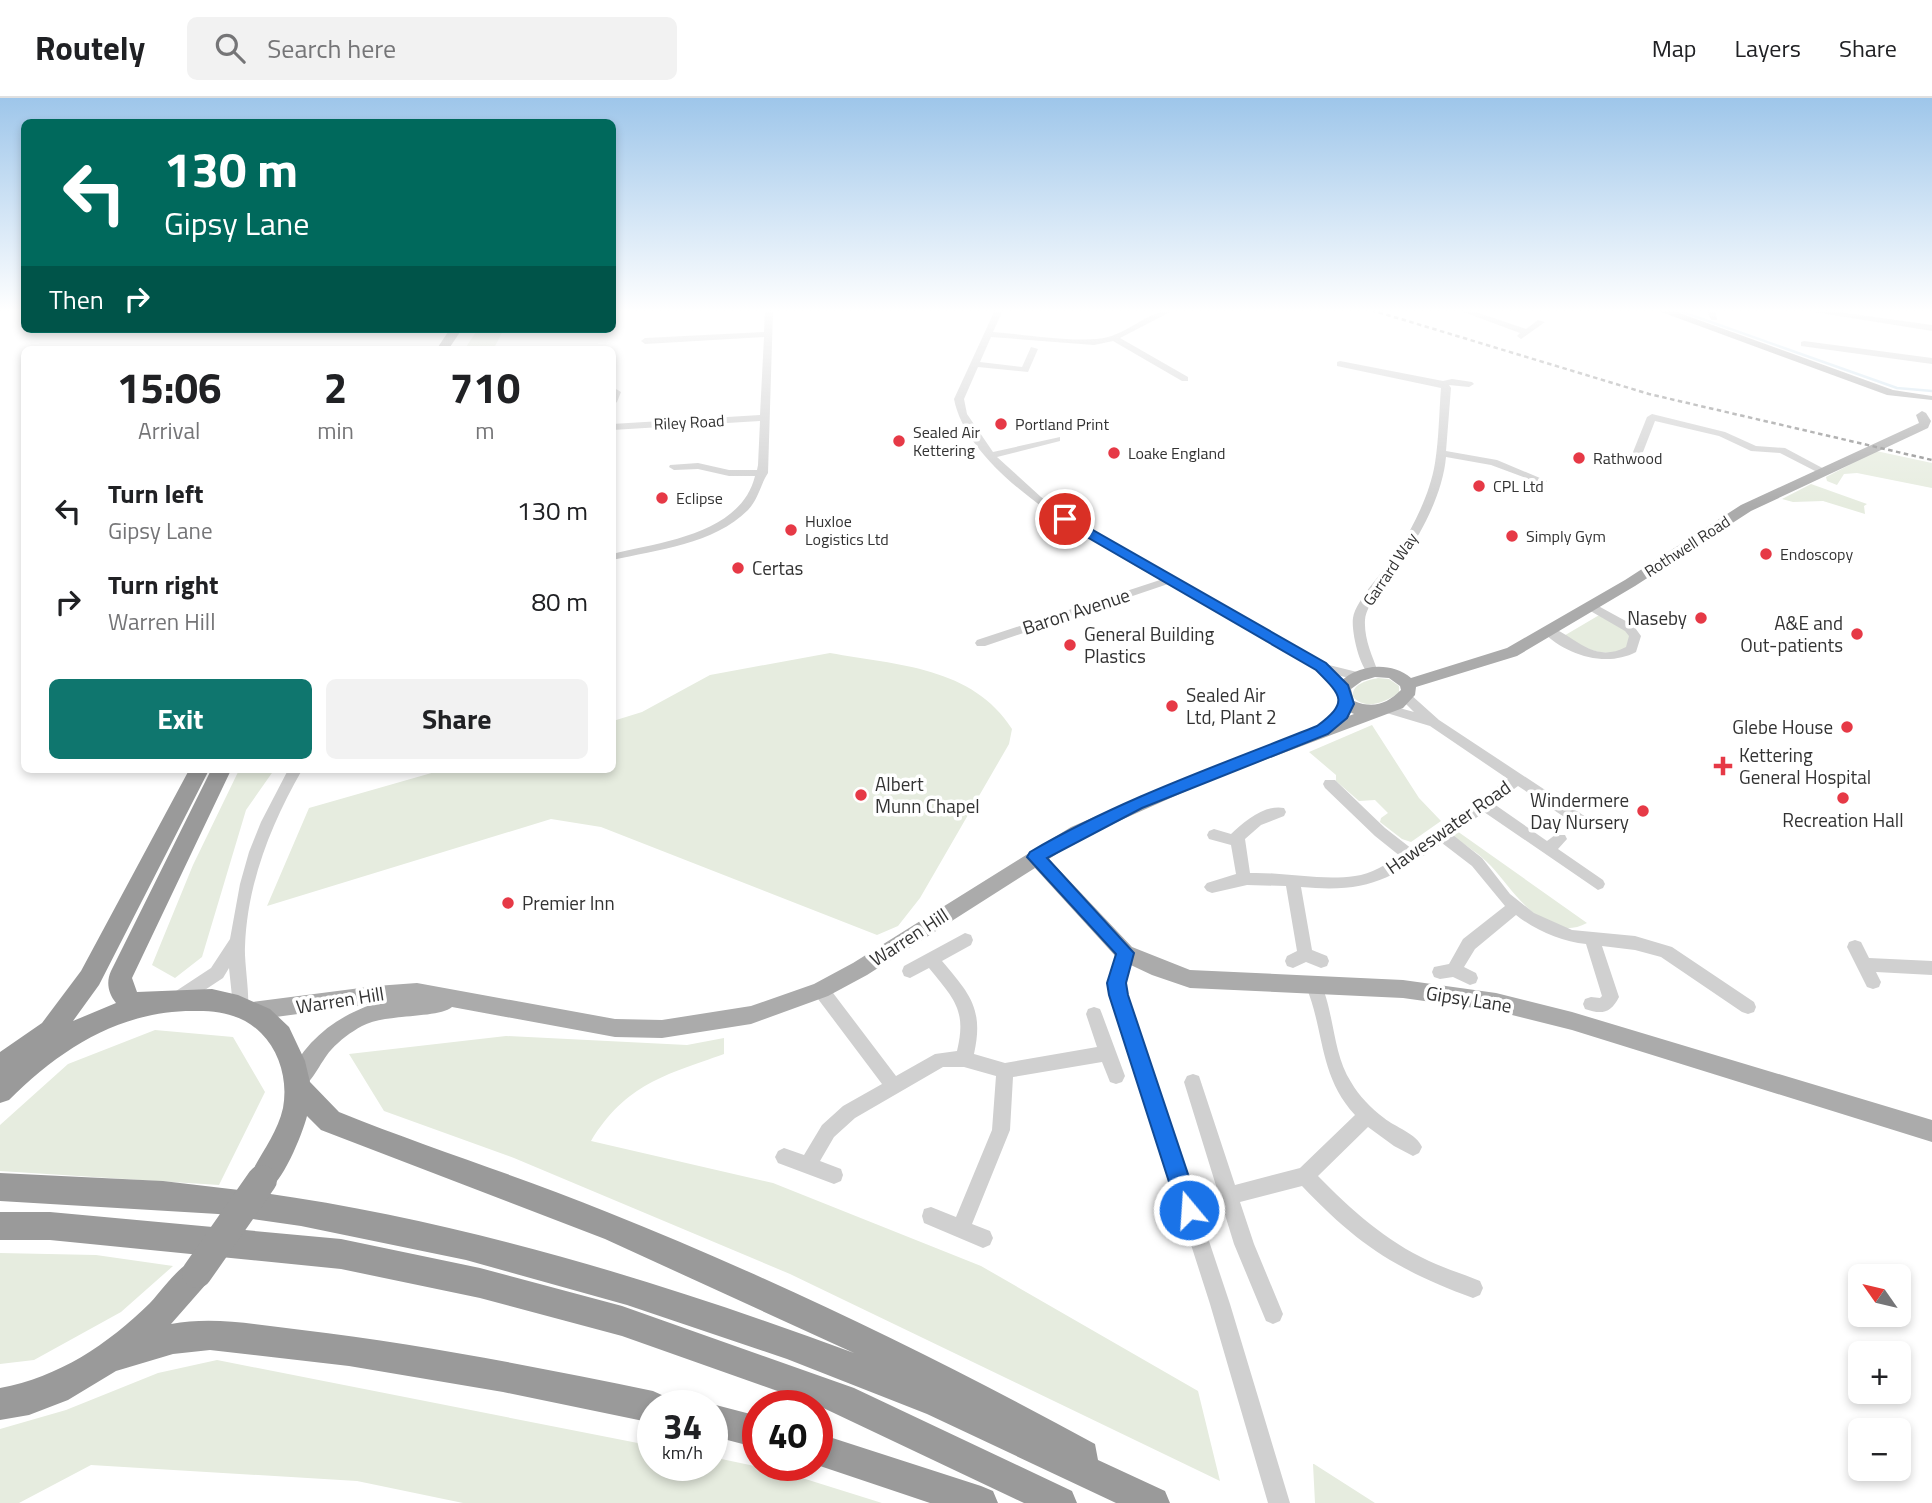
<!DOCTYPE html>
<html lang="en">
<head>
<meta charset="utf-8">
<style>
  body { margin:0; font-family:"Titillium Web",sans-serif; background:#f2f2f2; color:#202124; height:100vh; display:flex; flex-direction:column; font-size:26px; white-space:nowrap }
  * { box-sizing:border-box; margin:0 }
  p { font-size:23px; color:#757577 }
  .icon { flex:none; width:38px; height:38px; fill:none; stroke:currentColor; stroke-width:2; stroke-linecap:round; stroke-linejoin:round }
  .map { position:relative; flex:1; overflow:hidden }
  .side { position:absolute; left:21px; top:248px; width:595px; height:427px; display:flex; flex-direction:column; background:#fff; border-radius:10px; box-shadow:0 4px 10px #0003 }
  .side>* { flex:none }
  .banner { position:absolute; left:21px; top:21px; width:595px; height:214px; border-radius:10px; box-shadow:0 4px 10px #0003; background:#00695c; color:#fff; overflow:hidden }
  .needle { width:46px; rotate:304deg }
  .controls { position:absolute; left:1848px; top:1166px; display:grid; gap:14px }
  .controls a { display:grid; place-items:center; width:63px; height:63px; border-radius:10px; background:#fff; box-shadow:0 4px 10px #0003; font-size:35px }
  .speed { position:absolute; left:637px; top:1292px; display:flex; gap:14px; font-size:35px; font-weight:700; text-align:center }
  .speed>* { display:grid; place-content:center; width:91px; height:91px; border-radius:50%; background:#fff; box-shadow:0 4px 10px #0003; line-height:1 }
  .speed small { font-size:18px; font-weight:400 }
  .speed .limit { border:10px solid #d22; background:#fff; color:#111 }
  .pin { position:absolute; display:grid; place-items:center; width:60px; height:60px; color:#fff; margin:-30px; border:4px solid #fff; border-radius:50%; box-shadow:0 2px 7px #0007 }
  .me { position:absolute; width:77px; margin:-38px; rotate:342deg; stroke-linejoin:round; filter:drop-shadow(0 0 5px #0008) }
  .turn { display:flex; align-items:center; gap:24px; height:147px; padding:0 28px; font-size:32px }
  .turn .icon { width:91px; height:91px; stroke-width:2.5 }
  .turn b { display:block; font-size:49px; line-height:60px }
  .then { display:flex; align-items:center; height:66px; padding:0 28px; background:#0003; gap:14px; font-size:26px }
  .eta { display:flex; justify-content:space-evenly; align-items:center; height:119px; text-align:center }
  .eta b { font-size:42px; font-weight:700; line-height:49px }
  .action { display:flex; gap:14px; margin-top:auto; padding:14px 28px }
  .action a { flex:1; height:80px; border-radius:10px; background:#0f766e; color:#fff; font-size:28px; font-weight:700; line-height:80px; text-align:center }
  .action a+a { background:#f2f2f2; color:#202124 }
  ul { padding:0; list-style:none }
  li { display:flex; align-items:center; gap:21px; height:91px; padding:0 28px }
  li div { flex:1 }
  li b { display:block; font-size:26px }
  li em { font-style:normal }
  header { display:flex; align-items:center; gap:42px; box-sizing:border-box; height:98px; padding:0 35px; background:#fff; border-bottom:2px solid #e0e0e0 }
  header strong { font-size:33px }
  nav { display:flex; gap:38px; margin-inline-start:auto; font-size:24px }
  .search { width:490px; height:63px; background:#f2f2f2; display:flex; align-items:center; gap:18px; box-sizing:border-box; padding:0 24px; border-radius:10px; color:#757577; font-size:26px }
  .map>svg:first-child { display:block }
  .green { fill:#e6ecdf }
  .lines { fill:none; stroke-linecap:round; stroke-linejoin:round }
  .stream { stroke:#cfe2ee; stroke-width:2.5 }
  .minor { fill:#d0d0d0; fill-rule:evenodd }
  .major { fill:#ababab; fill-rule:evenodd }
  .highway { fill:#9a9a9a; fill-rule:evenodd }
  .rail { stroke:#888; stroke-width:2.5; stroke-dasharray:4.5 3.5; stroke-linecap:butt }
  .highway-bridge { stroke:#9a9a9a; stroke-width:30 }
  .route { fill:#1a73e8; stroke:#114b97; stroke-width:2 }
  .poi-dot { fill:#e63946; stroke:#fff; stroke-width:2.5 }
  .labels { text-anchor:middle; stroke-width:7; stroke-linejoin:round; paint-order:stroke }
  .far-street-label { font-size:16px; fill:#333; stroke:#fff }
  .far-poi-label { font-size:16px; fill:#333; stroke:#fff; text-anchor:start }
  .poi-label { font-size:19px; fill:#333; stroke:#fff; text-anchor:start }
  .street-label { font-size:19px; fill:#333; stroke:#fff }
</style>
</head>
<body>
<header>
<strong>Routely</strong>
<div class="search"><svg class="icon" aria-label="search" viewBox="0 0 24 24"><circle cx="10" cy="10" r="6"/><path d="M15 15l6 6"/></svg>Search here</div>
<nav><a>Map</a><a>Layers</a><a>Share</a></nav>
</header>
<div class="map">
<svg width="1932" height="1405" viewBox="0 0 1932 1405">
  <rect width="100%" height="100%" fill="#fff"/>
  <path class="green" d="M478,231H504L493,252H464Z
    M1876,353L1932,365V390L1857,375L1844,376L1837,387L1827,383L1826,379Z
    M1811,386L1867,406L1864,408L1865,416L1823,403L1793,404L1782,401Z
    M1601,516L1618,525L1629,536L1630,548C1606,563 1586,550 1562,539Z
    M830,555C897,567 973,569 1012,631L1009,646L920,800L898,828L877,837L601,729L551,721L267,808L309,710L442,672H612L613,623L642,614L710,577Z
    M1378,580L1389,581L1399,588V595C1385,604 1366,613 1353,599C1351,586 1368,582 1378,580Z
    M1372,627L1419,700L1441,723L1411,744L1402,741L1380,724L1381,720L1388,715L1375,702L1359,703L1336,683V677L1309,654Z
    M239,672H274L246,712L202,859L175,880L152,867L193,767Z
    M1457,733L1587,825C1546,847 1514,793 1491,768C1480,756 1465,747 1452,738Z
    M155,932L233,939L265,994L219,1087L0,1073V1027L68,966Z
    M506,938L687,947L724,940V956C665,977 626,986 591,1043L773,1085L981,1168L1198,1293L1220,1383L790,1176L514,1060L384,1013L349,956Z
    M0,1155L96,1157L173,1168L121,1214L34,1262L0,1266Z
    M217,1262L653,1348V1367H712V1359L783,1374L882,1405H463L357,1383L91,1367L19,1405H0V1331L66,1312L158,1275Z
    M1313,1366H1314L1375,1405H1315Z"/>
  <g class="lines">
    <path class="stream" d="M1677,212L1897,290L1932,293"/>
    <path class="minor" d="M765,212H773L768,375C761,385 759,400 748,412C714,446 657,452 612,462V456C661,444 741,436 755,378H729L698,371L674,372L669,369L670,367L698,365L729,372H757L758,367L760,323L612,332V326L760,317L764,239L645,246L641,243L645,240L764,234Z
      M995,212H1003L993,234C1024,236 1081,246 1108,239C1131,233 1150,212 1174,212L1120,240L1188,279V283H1182L1113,243L1094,247L991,239L980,264L1022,269L1031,249L1038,251L1028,274L978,269L964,301L967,316L993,354L1060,339V343L997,359L1041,399L1091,433L1325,566L1361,575L1363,578L1361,581L1357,582L1317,572L1168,486L985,548H977L975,545L977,542L1160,482C1097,445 969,378 954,301Z
      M1458,212H1470L1526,231L1538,222L1545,224L1521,241L1517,238L1520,235Z
      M1707,212H1715L1717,222H1711Z
      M1802,212H1824L1932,227V233Z
      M1804,243L1932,260V266L1801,248V244Z
      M1340,263L1443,283L1452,281L1472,284L1474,286L1469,289L1449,287L1451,290L1446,353L1497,362L1547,383L1542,386L1491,367L1446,359C1443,393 1424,431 1405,458C1395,473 1366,504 1365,522C1364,541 1372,557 1378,574L1372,578C1360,574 1351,533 1353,520C1356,501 1387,470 1398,453C1414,427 1430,396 1435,365C1439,340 1439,315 1441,290L1337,268V264Z
      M616,291L621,294L617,304L612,307V292Z
      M1652,316L1725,334L1756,348L1785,350L1828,373L1819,375L1780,355L1751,353L1719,338L1655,323L1643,354L1635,356L1633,354L1647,319Z
      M1591,504L1633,527L1641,538L1636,554C1606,570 1565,557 1542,533L1544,530C1568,527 1588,569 1626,549L1629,538L1625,533L1587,511L1585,508Z
      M1405,595L1410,596L1439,622L1595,725L1597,729L1595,733H1585L1518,688L1494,706L1547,743L1555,737H1565L1567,741L1558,751L1603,782L1605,786L1603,790L1598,792L1484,714L1453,737L1482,760L1510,796L1534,815L1572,832L1635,838L1672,849L1754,904L1756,909L1754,914L1748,916L1742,914L1661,859L1635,852L1602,848L1619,899C1611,915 1602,917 1585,911L1583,906L1585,901L1591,899L1600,900L1602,898L1586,846C1562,844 1535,832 1516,817L1475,851L1464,869L1476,875L1478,880L1476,885L1470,887L1453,879L1440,881L1434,879L1432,874L1434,869L1449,866L1463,841L1505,808L1472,768L1442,745C1389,782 1368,795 1301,789L1312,852L1327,858L1329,863L1327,868L1321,870L1306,864L1293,870L1287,868L1285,863L1287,858L1297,853L1286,788L1247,787L1212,795L1207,793L1204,789L1207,785L1236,776L1231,747L1209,741L1207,737L1209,733L1214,731L1231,736C1244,724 1265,706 1284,710L1286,714L1284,718L1261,727L1245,741L1250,775C1285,774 1321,783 1355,778C1371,776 1387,766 1400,758L1375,738L1325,690L1323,686L1325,682H1335L1385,730L1412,751L1508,681L1430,628L1380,613L1379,610L1380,607L1385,606L1414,614L1399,599Z
      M288,672H302C271,726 247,786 245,849C244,864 251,904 247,913L241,915L235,913L233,908L229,870L223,880L185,905L179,907L173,905L171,900L173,895L211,870L230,841L240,786L249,754L261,724Z
      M965,835L971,837L973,842L971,847L942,863C970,896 984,911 974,956L1005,965L1097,949L1086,916L1088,911L1094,909L1100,911L1102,916L1125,978L1122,984L1116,986L1110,984L1102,964L1013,979L1010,1032L972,1126L990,1133L993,1140L990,1147L983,1150L924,1125L922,1118L924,1111L931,1109L956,1119L992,1032L996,978L964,969H943L855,1020L834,1039L820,1063L841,1071L843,1077L841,1083L834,1086L778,1065L775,1059L778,1053L784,1050L804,1057L822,1027L843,1008L882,986L815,897L813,892L815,887L821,885L827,887L896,978L935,956L957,953C967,912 954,901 929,870L910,880L904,878L902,873L904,868Z
      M1855,842L1861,844L1869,860L1932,863V877L1876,874L1881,884L1879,889L1873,891L1867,889L1847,849L1849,844Z
      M1125,848L1131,850L1133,855L1125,885L1127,897L1230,1206L1290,1405H1268L1210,1206L1111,897C1108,881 1113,865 1119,850Z
      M1313,879L1319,881C1335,914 1332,955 1351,984C1359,998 1371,1010 1384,1020C1395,1029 1417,1036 1422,1049L1419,1055L1413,1058L1394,1048L1368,1029L1318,1078C1351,1112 1386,1143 1429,1163C1446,1171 1463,1176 1480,1183L1483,1190L1480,1197L1473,1200C1397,1172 1358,1147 1302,1088L1240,1104L1254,1146L1283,1216L1280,1223L1273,1226L1266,1223L1234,1146L1184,984L1187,978L1193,976L1199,978L1235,1087L1300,1070L1355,1017C1318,977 1325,932 1305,886L1307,881Z"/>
    <path class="major" d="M1656,212H1671L1893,292L1932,298V302L1887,297Z
      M1922,313L1926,315L1931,323L1928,330L1751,413L1635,488L1517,558L1416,589L1415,597L1403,610L1211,682L1083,739L1049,761L1132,849L1190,872L1403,882L1496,895L1572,914L1932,1022V1044L1572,932L1496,913L1403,900L1190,890L1152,877L1118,861L1035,770L867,877L828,898L751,926L662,940L615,939L452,909C437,921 387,915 362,928C351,934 340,942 331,952C320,964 312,987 297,993L289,990L286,983C304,944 333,920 373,906L253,922L246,919L243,913L246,907L253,904L376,888L417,885L615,921L662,922L751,908L814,886L853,865L1071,729L1199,674L1354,616L1341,610L1335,590C1351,567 1389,561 1411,580L1507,550L1625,482L1741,407L1919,325L1916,317ZM1375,579L1389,580L1400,588L1401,592C1387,606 1373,611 1354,603L1351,591L1362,583Z"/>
    <path class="highway" d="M450,231H462L448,252H436Z
      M189,672H209L99,887L73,923L116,905C108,895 106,884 111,873L211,672H231L132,880L137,894L212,891L238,897L270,911L289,929L305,963L310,984L339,1014C428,1050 519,1078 607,1114C775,1181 937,1260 1095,1346L1098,1362L1165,1393L1170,1405H1116L927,1316L787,1261L627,1207L466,1162L301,1128L218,1116L0,1103V1075L163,1083L257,1094L252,1092L248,1082C259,1057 277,1037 283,1010C288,983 280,954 261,935C244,918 222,913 198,913C123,911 61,950 9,1002L0,1005V954L42,925L81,873ZM307,1018L321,1032L605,1141L854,1255C662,1184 467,1124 264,1095C282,1087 302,1037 307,1018Z
      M0,1114H50L341,1141L480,1170L622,1208L854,1290L1072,1393L1077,1405H1024L817,1307L622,1238L480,1200L341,1171L50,1142H0Z
      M197,1160L207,1165L212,1175L207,1185L171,1226C214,1218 259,1227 302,1232C420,1246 537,1269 653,1293L664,1298L668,1307H653V1325L503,1294L349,1268L210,1252L173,1256L116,1273L68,1302L29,1317L0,1322V1290C59,1279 107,1247 150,1205C164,1190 178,1168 197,1160Z
      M712,1306L758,1318V1350L712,1338V1307H709Z
      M817,1335L981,1388L993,1393L998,1405H930L817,1367Z"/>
    <path class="rail" d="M1371,212L1649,296L1932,362"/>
    <path class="highway-bridge" d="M197,1175L262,1082"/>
  </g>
  <linearGradient id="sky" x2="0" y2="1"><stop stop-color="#9ec6ea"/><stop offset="0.52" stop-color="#fff"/><stop offset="1" stop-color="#fff" stop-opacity="0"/></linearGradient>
  <rect width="1932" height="409" fill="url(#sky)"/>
  <path class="route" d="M1061,419H1070L1326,565L1348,587L1354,606L1347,620L1328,636L1142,710L1047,760L1134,855L1126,885L1128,897L1200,1112L1196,1120L1189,1123L1181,1120L1178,1112L1109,897L1107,885L1116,856L1027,759L1030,754C1120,701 1220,667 1317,628C1349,604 1342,598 1316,572L1061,424Z"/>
  <g class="poi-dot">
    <circle cx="1001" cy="326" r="7"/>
    <circle cx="899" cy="343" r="7"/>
    <circle cx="1114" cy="355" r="7"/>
    <circle cx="1579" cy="360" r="7"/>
    <circle cx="1479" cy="388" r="7"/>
    <circle cx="662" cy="400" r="7"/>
    <circle cx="791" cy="432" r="7"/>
    <circle cx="1512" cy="438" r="7"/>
    <circle cx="1766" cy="456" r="7"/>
    <circle cx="738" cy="470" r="7"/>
    <circle cx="1701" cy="520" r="7"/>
    <circle cx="1857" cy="536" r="7"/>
    <circle cx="1070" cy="547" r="7"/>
    <circle cx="1172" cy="608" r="7"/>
    <circle cx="1847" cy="629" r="7"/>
    <path d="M1719.5 657.5h7v7h7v7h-7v7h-7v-7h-7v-7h7z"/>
    <circle cx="861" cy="697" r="7"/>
    <circle cx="1843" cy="700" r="7"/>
    <circle cx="1643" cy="713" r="7"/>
    <circle cx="508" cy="805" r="7"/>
  </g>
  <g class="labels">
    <g class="far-street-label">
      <text transform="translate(689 324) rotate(-3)" y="6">Riley Road</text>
      <text transform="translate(1687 448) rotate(-33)" y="6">Rothwell Road</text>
      <text transform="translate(1390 471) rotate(-56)" y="6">Garrard Way</text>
    </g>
    <g class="far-poi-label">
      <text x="1015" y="332">Portland Print</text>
      <text x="913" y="340">Sealed Air<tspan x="913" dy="18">Kettering</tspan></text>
      <text x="1128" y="361">Loake England</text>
      <text x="1593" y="366">Rathwood</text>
      <text x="1493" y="394">CPL Ltd</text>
      <text x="676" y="406">Eclipse</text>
      <text x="805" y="429">Huxloe<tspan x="805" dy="18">Logistics Ltd</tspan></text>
      <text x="1526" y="444">Simply Gym</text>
      <text x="1780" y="462">Endoscopy</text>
    </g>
    <g class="poi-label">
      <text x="752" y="477">Certas</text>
      <text x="1687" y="527" text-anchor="end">Naseby</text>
      <text x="1843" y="532" text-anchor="end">A&amp;E and<tspan x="1843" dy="22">Out-patients</tspan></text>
      <text x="1084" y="543">General Building<tspan x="1084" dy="22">Plastics</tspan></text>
      <text x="1186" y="604">Sealed Air<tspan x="1186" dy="22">Ltd, Plant 2</tspan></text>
      <text x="1833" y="636" text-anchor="end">Glebe House</text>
      <text x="1739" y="664">Kettering<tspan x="1739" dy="22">General Hospital</tspan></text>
      <text x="875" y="693">Albert<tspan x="875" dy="22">Munn Chapel</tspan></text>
      <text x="1629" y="709" text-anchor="end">Windermere<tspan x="1629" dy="22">Day Nursery</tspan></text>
      <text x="1843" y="729" text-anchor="middle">Recreation Hall</text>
      <text x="522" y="812">Premier Inn</text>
    </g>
    <g class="street-label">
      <text transform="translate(1076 513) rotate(-18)" y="7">Baron Avenue</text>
      <text transform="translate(1448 729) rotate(-35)" y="7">Haweswater Road</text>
      <text transform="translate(909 839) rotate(-33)" y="7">Warren Hill</text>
      <text transform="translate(1469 901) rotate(9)" y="7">Gipsy Lane</text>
      <text transform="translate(340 902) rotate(-9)" y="7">Warren Hill</text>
    </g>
  </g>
</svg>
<div class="controls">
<a><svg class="needle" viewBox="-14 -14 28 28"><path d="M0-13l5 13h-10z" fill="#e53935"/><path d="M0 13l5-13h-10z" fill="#757577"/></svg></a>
<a>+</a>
<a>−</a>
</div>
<div class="speed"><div>34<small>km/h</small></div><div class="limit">40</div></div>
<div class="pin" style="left:1065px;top:421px;background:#d93025"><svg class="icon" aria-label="arrive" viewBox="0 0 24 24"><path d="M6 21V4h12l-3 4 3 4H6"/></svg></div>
<svg class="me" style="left:1189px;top:1112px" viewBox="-20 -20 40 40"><circle r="17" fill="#1a73e8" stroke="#fff" stroke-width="3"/><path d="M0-11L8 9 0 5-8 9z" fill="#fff"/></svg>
<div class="banner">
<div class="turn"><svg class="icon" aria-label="left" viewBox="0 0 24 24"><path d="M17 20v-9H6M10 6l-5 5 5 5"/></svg><div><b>130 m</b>Gipsy Lane</div></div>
<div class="then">Then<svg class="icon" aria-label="right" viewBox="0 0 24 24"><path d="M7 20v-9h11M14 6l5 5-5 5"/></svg></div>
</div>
<section class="side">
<div class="eta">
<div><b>15:06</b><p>Arrival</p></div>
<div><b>2</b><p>min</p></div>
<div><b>710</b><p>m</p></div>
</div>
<ul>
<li><svg class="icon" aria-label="left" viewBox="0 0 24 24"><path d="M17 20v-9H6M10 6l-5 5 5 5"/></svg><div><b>Turn left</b><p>Gipsy Lane</p></div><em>130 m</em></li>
<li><svg class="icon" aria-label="right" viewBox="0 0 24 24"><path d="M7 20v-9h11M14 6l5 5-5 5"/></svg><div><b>Turn right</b><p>Warren Hill</p></div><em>80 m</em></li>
</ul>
<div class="action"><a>Exit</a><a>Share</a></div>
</section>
</div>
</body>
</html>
